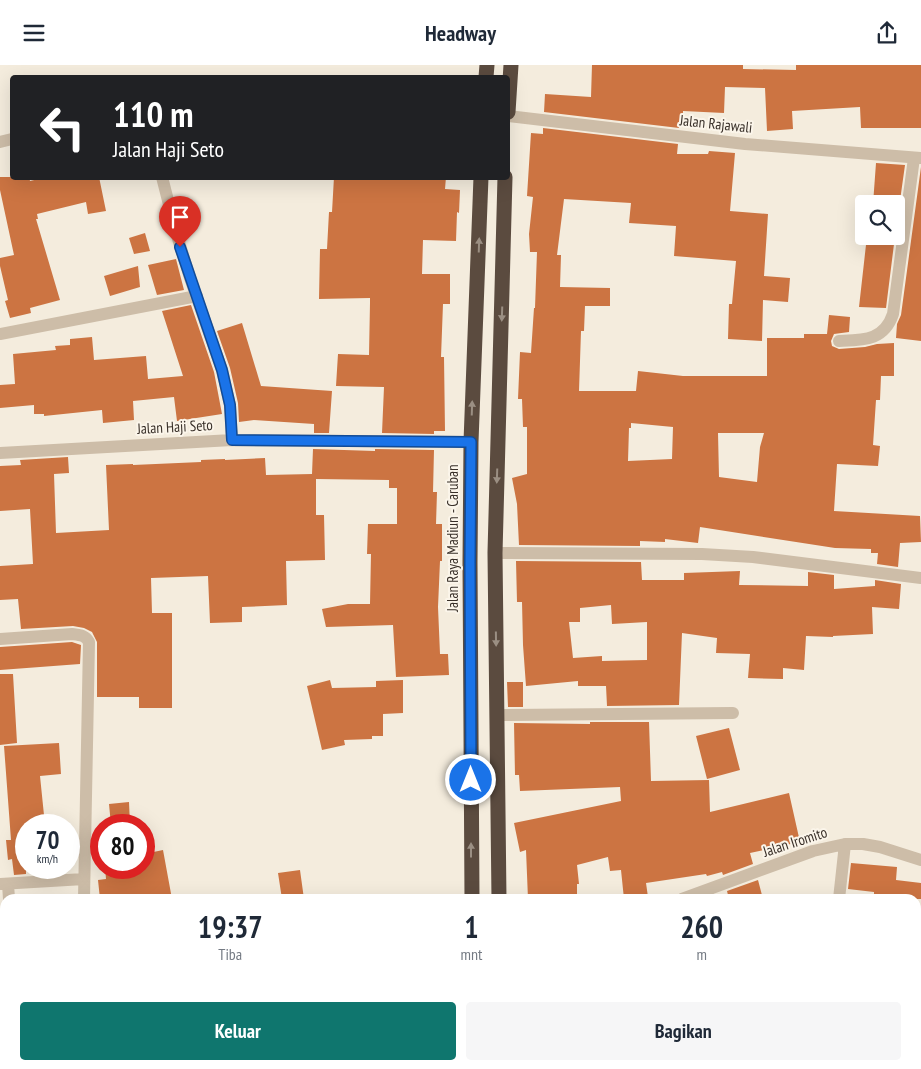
<!DOCTYPE html>
<html lang="id">
<head>
<meta charset="utf-8">
<style>
  body { margin:0; font-family:"PT Sans Narrow",sans-serif; background:#f6f6f7; color:#1f2937; height:100vh; display:flex; flex-direction:column; font-size:19px; white-space:nowrap }
  * { box-sizing:border-box; margin:0 }
  p { font-size:16px; color:#747a83 }
  .icon { flex:none; width:28px; height:28px; fill:none; stroke:currentColor; stroke-width:2; stroke-linecap:round; stroke-linejoin:round }
  .map { position:relative; flex:1; overflow:hidden }
  .sheet { position:absolute; left:0px; top:829px; width:921px; height:176px; display:flex; flex-direction:column; background:#fff; border-radius:15px 15px 0 0; box-shadow:0 5px 20px #0002 }
  .sheet>* { flex:none }
  .guide { position:absolute; left:10px; top:10px; width:500px; height:105px; border-radius:5px; box-shadow:0 5px 20px #0002; background:#202124; color:#fff; overflow:hidden }
  .controls { position:absolute; left:855px; top:130px; display:grid; gap:10px }
  .controls a { display:grid; place-items:center; width:50px; height:50px; border-radius:5px; background:#fff; box-shadow:0 5px 20px #0002; font-size:25px }
  .speed { position:absolute; left:15px; top:749px; display:flex; gap:10px; font-size:25px; font-weight:700; text-align:center }
  .speed>* { display:grid; place-content:center; width:65px; height:65px; border-radius:50%; background:#fff; box-shadow:0 5px 20px #0002; line-height:1 }
  .speed small { font-size:12px; font-weight:400 }
  .speed .limit { border:8px solid #d22; background:#fff; color:#111 }
  .pin { position:absolute; display:grid; place-items:center; width:42px; height:42px; color:#fff; margin:-51px -21px; border-radius:50% 50% 50% 0; rotate:-45deg; box-shadow:0 0 5px #0007 }
  .pin .icon { rotate:45deg }
  .me { position:absolute; width:55px; margin:-28px; rotate:0deg; stroke-linejoin:round; filter:drop-shadow(0 0 4px #0008) }
  .turn { display:flex; align-items:center; gap:18px; height:105px; padding:0 20px; font-size:22px }
  .turn .icon { width:65px; height:65px; stroke-width:2.5 }
  .turn b { display:block; font-size:35px; line-height:42px }
  .eta { display:flex; justify-content:space-evenly; align-items:center; height:85px; text-align:center }
  .eta b { font-size:30px; font-weight:700; line-height:35px }
  .action { display:flex; gap:10px; margin-top:auto; padding:10px 20px }
  .action a { flex:1; height:58px; border-radius:5px; background:#0f766e; color:#fff; font-size:20px; font-weight:700; line-height:58px; text-align:center }
  .action a+a { background:#f6f6f7; color:#1f2937 }
  header { display:flex; justify-content:space-between; align-items:center; height:65px; padding:0 20px; background:#fff; font-size:22px; font-weight:700 }
  .map>svg:first-child { display:block }
  .building { fill:#cc7442; fill-rule:evenodd }
  .lines { fill:none; stroke-linecap:round; stroke-linejoin:round }
  .street { stroke:#cdbda8; stroke-width:12 }
  .highway { stroke:#5b4b3f; stroke-width:15 }
  .oneway { fill:#9b8f83 }
  .route-casing { stroke:#114b97; stroke-width:12 }
  .route { stroke:#1a73e8; stroke-width:9 }
  .labels { text-anchor:middle; stroke-width:4; stroke-linejoin:round; paint-order:stroke }
  .street-label { font-size:15px; fill:#393029; stroke:#fbf5ea }
</style>
</head>
<body>
<header><svg class="icon" aria-label="menu" viewBox="0 0 24 24"><path d="M4 6h16M4 12h16M4 18h16"/></svg>Headway<svg class="icon" aria-label="share" viewBox="0 0 24 24"><path d="M12 15V3M7 8l5-5 5 5M5 13v7h14v-7"/></svg></header>
<div class="map">
<svg width="921" height="1004" viewBox="0 0 921 1004">
  <rect width="100%" height="100%" fill="#f4ecdd"/>
  <path class="building" d="M592,0H743V4L796,5V0H921V63H861L860,42L792,46L793,64L767,66L765,23L725,22L724,48L683,46V53H680L679,63L544,47L545,29L591,32Z
    M543,63L678,79L677,89H708L709,86L735,88L730,146L768,149L764,211L790,213L788,237L763,235L762,276L728,274L729,239H732L736,196L674,191L676,161L629,158L631,138L564,134L557,190H561L560,222L610,223V241H585L584,266H581L579,326H636L638,306L683,311H767V273H804V269H827L829,250L850,252L849,267L834,269L831,276L832,281L839,284L865,282L877,279L894,278V311H881L880,335H876L873,380L880,381L878,401L837,399L834,446L920,451L921,477L900,478L898,502L877,499L878,488H871V484L835,483L700,462L698,478L665,474V477L640,476V481L519,480L517,439L512,413L527,409V362H523L522,334H518L520,287L531,288L534,243H535L537,187H530L529,169L533,132L527,131L531,68L543,69ZM631,358L673,362L672,394L628,396L629,363H631ZM718,368H764L760,382L757,417L719,412Z
    M876,98L905,100L896,164V139H873Z
    M921,102V276L896,273L897,259L901,250Z
    M0,112H29L30,116L47,112H99L106,146L88,149L86,137L37,149L38,154H36L60,235L30,243L31,248L10,253L5,236L8,235L0,201V193L14,190L0,125Z
    M334,112H446L445,124L460,125L459,148L457,147L456,176L423,175L422,209H450V239H443L441,292H444L445,366H434V369L382,368L384,322L336,321L338,289L369,290L370,238V233L319,234L320,184H327L329,147H332Z
    M145,168L150,186L134,189L129,173Z
    M867,171H895L886,243L859,242Z
    M176,194L184,225L157,230L148,200Z
    M138,201L140,222L110,231L104,211Z
    M191,240L214,307L222,349L177,356L174,332L133,336L134,355L103,358L102,345L44,351V349H34V340L0,343V320L15,319L13,289L56,285L55,281L70,280V274L92,272L94,295L146,291L148,314L183,311L162,246Z
    M242,258L261,321L332,326L329,368H314V359L254,355L239,357L238,338L230,303L217,266Z
    M313,384L375,386V384L434,385L433,427H437L436,459H442V496H440L438,542L440,589H448L449,610L396,612L393,560L326,562L322,544L348,539H370L371,489H367L368,459H397V423H389V415L316,414V450H324L325,495L286,496L287,540L242,542V557L210,558L208,511L151,513L152,548H172V643H139V632H97V577L92,567L84,563L73,561L21,564L18,534L0,535V501L33,499L30,444L0,446V401L21,400L20,395L68,392L69,408L54,409L56,468L109,465L106,400L133,399V400L201,397V395L225,394V395L265,393L266,410L312,409Z
    M516,496L641,497L642,515H684V508L740,506L739,520L808,521V507L834,510V524L875,521V515L901,519L899,544L872,542L873,569L833,571V572L806,571L804,605L783,603V614L748,613L750,589L716,588L717,573L682,568L679,640L607,641L606,621H578V616L526,621L523,580L522,537H517ZM611,540L612,559L647,557V595L602,596V591L573,593L569,557H580V543Z
    M72,577L81,580L80,599L0,605V582Z
    M0,609H13L17,678L0,680Z
    M330,615L332,623L376,622V616L403,615V648L383,649V671H372V674L344,675L345,680L322,685L307,621Z
    M507,617H523V642H508Z
    M590,657H649L651,716L709,715L710,747L789,728L800,777L750,788L753,799L723,810L722,807L707,811L706,809L646,818L648,832L637,834H624L621,805L610,806L608,792L577,800L579,819H577V834H528L526,785L520,787L514,758L621,736L620,722L520,726L519,710H515L514,658L590,659Z
    M729,663L740,705L707,714L696,671Z
    M59,678L61,709L40,711L45,760H26V809L14,810L12,794L8,795L6,775H11L4,681Z
    M129,737L130,760H111L109,739Z
    M163,785L172,834H100L98,815L106,814L105,802H144V789Z
    M851,798L897,802L896,815L921,818V834H874V827L848,824Z
    M300,805L304,834H282L278,808Z
    M758,815L763,834H729L727,826Z"/>
  <g class="lines">
    <path class="street" d="M508,51L745,79L921,93
      M0,77L12,74
      M162,112L176,167L190,213L222,305L230,340L232,375
      M0,269L197,231
      M839,276C863,275 884,276 893,249L914,93
      M0,388L232,375L471,377
      M495,488L702,489L753,492L921,513
      M0,574L72,569C80,570 85,570 89,577L84,834
      M497,650L733,648
      M0,819L84,814
      M8,819L9,834
      M682,834L813,786L845,779H863L880,782L921,795
      M839,834L845,779
      M0,906H5
      M98,1000V1004
      M811,1004V1000"/>
    <path class="highway" d="M486,12L487,0
      M508,47L511,0
      M472,834L470,498L471,377L481,112
      M499,834L495,488L505,112
      M486,1000V1004"/>
  </g>
  <defs><path id="oneway-solid" d="M-6-.8H1V-3.2L6.5 0L1 3.2V.8H-6Z" transform="scale(1.25)"/></defs>
  <g class="oneway">
    <use href="#oneway-solid" transform="translate(479 180) rotate(-88)"/>
    <use href="#oneway-solid" transform="translate(502 249) rotate(92)"/>
    <use href="#oneway-solid" transform="translate(472 343) rotate(-88)"/>
    <use href="#oneway-solid" transform="translate(497 411) rotate(92)"/>
    <use href="#oneway-solid" transform="translate(496 574) rotate(89)"/>
    <use href="#oneway-solid" transform="translate(471 785) rotate(-90)"/>
  </g>
  <g class="lines">
    <g class="route-casing">
      <path id="route" d="M180,182L222,305L230,340L232,375L471,377L470,498L471,715"/>
    </g>
    <use href="#route" class="route"/>
  </g>
  <g class="labels">
    <g class="street-label">
      <text transform="translate(716 59) rotate(6)" y="5">Jalan Rajawali</text>
      <text transform="translate(175 362) rotate(-3)" y="5">Jalan Haji Seto</text>
      <text transform="translate(453 473) rotate(-90)" y="5">Jalan Raya Madiun - Caruban</text>
      <text transform="translate(795 777) rotate(-18)" y="5">Jalan Iromito</text>
    </g>
  </g>
</svg>
<div class="controls">
<a><svg class="icon" aria-label="search" viewBox="0 0 24 24"><circle cx="10" cy="10" r="6"/><path d="M15 15l6 6"/></svg></a>
</div>
<div class="speed"><div>70<small>km/h</small></div><div class="limit">80</div></div>
<div class="pin" style="left:180px;top:182px;background:#d93025"><svg class="icon" aria-label="arrive" viewBox="0 0 24 24"><path d="M6 21V4h12l-3 4 3 4H6"/></svg></div>
<svg class="me" style="left:471px;top:715px" viewBox="-20 -20 40 40"><circle r="17" fill="#1a73e8" stroke="#fff" stroke-width="3"/><path d="M0-11L8 9 0 5-8 9z" fill="#fff"/></svg>
<div class="guide">
<div class="turn"><svg class="icon" aria-label="left" viewBox="0 0 24 24"><path d="M17 20v-9H6M10 6l-5 5 5 5"/></svg><div><b>110 m</b>Jalan Haji Seto</div></div>
</div>
<section class="sheet">
<div class="eta">
<div><b>19:37</b><p>Tiba</p></div>
<div><b>1</b><p>mnt</p></div>
<div><b>260</b><p>m</p></div>
</div>
<div class="action"><a>Keluar</a><a>Bagikan</a></div>
</section>
</div>
</body>
</html>
